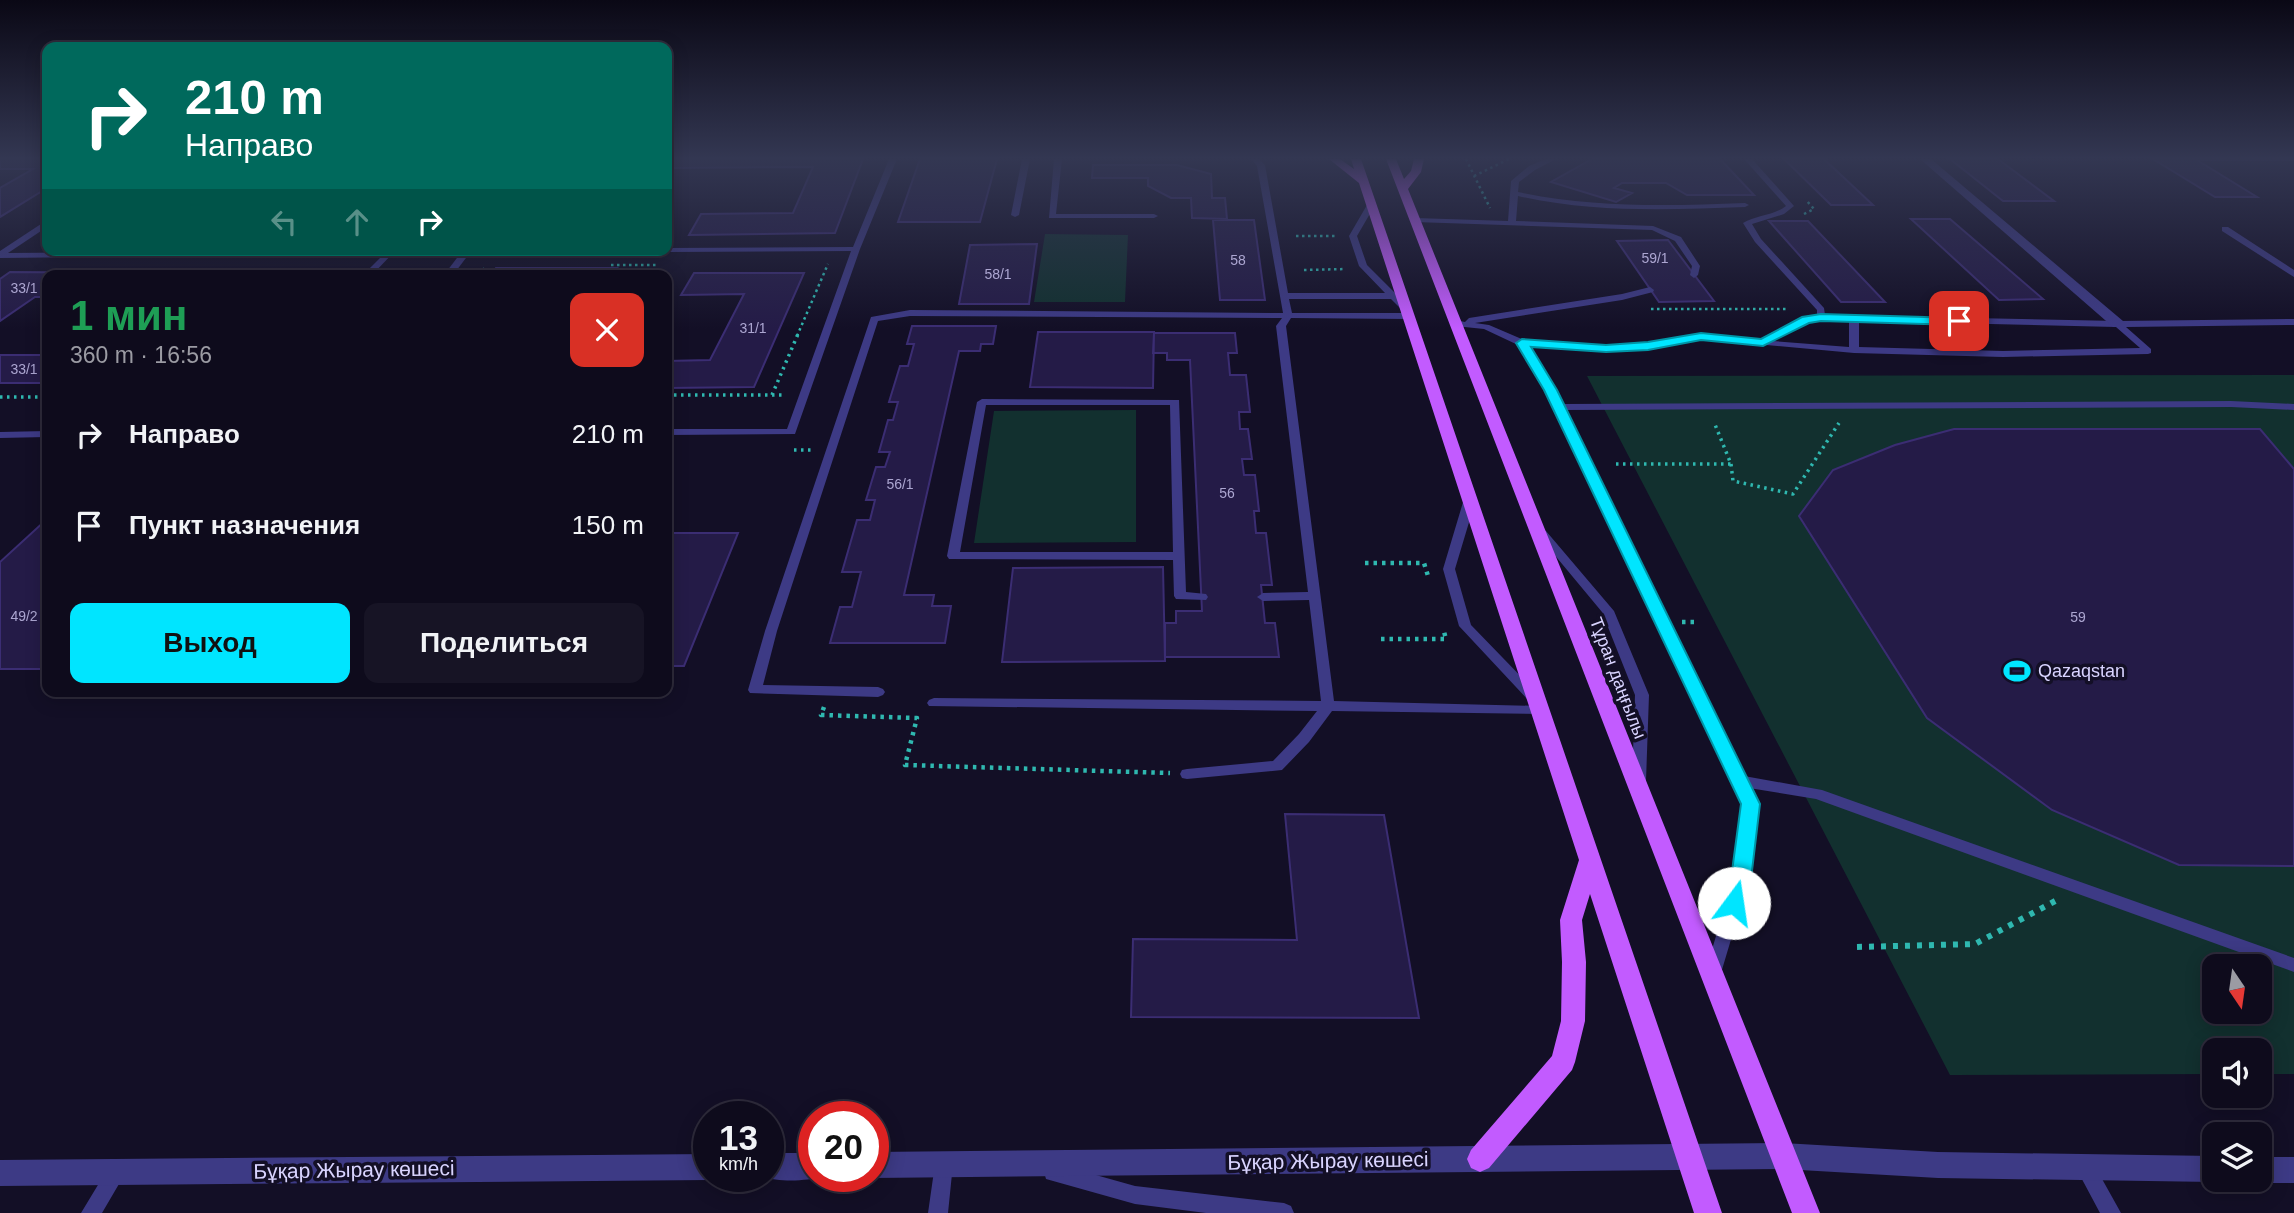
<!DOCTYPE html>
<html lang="ru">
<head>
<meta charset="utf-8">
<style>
  body { margin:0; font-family:Arial,sans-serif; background:#171425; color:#f1f3f6; height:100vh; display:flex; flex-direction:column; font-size:26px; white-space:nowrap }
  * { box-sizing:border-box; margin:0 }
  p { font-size:23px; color:#9b9ba3 }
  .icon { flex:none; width:38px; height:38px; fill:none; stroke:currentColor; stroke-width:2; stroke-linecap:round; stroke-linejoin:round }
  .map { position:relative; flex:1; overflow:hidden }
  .side { position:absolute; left:42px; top:270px; width:630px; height:427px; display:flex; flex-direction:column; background:#0e0b1c; border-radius:14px; box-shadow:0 4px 18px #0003,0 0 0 2px #2e2b3b }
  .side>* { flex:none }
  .banner { position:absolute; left:42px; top:42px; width:630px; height:214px; border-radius:14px; box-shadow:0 4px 18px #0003,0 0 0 2px #2e2b3b; background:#00695c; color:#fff; overflow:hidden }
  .needle { width:46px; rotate:167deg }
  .tools { position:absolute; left:2202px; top:954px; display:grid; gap:14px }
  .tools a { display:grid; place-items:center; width:70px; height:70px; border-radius:14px; background:#0e0b1c; box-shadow:0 4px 18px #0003,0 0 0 2px #2e2b3b; font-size:35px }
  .speed { position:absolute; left:693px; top:1101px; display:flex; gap:14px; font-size:35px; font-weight:700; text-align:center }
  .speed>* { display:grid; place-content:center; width:91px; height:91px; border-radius:50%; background:#0e0b1c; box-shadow:0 4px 18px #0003,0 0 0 2px #2e2b3b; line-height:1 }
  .speed small { font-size:18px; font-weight:400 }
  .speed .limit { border:10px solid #d22; background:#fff; color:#111 }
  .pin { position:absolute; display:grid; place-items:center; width:60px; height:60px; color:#fff; margin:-30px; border-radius:14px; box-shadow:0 4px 10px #0006 }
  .me { position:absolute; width:77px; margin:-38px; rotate:14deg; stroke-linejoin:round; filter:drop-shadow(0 0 5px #0008) }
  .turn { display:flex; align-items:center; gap:24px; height:147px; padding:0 28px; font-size:32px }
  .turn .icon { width:91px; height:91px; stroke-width:2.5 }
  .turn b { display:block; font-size:49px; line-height:60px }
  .lanes { display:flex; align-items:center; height:66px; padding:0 28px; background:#0003; justify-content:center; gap:35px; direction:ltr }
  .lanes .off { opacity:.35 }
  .round { display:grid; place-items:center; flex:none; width:74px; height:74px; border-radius:14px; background:#171425 }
  .summary { display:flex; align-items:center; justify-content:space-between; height:119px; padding:0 28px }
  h1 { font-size:42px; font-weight:700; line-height:52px; color:#1e9e55 }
  .action { display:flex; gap:14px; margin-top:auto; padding:14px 28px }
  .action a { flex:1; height:80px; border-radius:14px; background:#00e5ff; color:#111; font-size:28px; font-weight:700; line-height:80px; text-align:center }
  .action a+a { background:#171425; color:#f1f3f6 }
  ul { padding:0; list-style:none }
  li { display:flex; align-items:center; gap:21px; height:91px; padding:0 28px }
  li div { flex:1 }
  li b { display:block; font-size:26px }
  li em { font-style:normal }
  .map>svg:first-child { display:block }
  .green { fill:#12302f; fill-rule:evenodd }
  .building { fill:#241b47; stroke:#3b2d73; stroke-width:2 }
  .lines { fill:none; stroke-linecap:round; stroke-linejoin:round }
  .path-far3 { stroke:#2fb8b0; stroke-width:2.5; stroke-dasharray:2.5 3.5; stroke-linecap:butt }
  .path-far2 { stroke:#2fb8b0; stroke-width:3.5; stroke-dasharray:2.5 4.5; stroke-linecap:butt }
  .path-far1 { stroke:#2fb8b0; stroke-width:4.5; stroke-dasharray:3.5 5; stroke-linecap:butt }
  .path { stroke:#2fb8b0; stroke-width:6; stroke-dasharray:5 7; stroke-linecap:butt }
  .service { fill:#3d3a85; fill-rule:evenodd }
  .minor { fill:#3d3a85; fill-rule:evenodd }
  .tertiary { fill:#3d3a85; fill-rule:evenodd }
  .primary { fill:#c25bff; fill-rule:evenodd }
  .route { fill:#00e5ff; stroke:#0095a6; stroke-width:2 }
  .labels { text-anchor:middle; stroke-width:7; stroke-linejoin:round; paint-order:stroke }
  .number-label { font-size:14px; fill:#aca6d1 }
  .poi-label { font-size:18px; fill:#d9d4ff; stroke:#130f26; text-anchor:start }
  .street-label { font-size:18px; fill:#d9d4ff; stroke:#130f26 }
  .near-street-label { font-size:21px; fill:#d9d4ff; stroke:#130f26 }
</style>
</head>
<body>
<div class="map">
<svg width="2294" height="1213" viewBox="0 0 2294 1213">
  <rect width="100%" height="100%" fill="#130f26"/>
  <path class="green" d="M1045,234L1128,235L1125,302H1034Z
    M2294,375V1074H2259V1050H2214V1074L1950,1075L1587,376ZM2214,966H2259V1012H2214Z
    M1136,410V542L974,543L994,411Z"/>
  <path class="building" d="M0,159H47V188L0,217V188L33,169H0Z
    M667,159H863L835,233L689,235L701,214L793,213L813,167L667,168Z
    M920,159H997L980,222H898Z
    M1592,159H1720L1754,195H1687L1666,183H1622L1614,188L1632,193L1616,202L1551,182Z
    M1784,159H1824L1873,205H1831Z
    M1950,159H1998L2054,201H2003Z
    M2153,159H2294V160H2197L2257,197H2215Z
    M1093,165H1177L1211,174L1212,198H1225L1227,219L1192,218L1191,198H1171L1148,186V178H1092Z
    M1911,219H1950L2043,299L1999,300Z
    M1213,220H1254L1265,300H1220Z
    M1769,221H1808L1885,302H1841Z
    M1668,240L1714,301L1659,302L1617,241Z
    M1037,244L1029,304H959L970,245Z
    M496,268H617L612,275H491Z
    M10,272L159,273L47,275V297H35L0,321V279Z
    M694,273H804L754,387L667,388V361L710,360L744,294L681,295Z
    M912,326H996L993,344H981L980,351H959L904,595H934L932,606H951L945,643H830L840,607H852L861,572H842L857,520H870L875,500H866L876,467H885L890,452H879L888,420H893L898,402H889L900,366H908L914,344H907Z
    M1038,332H1154L1153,388L1030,387Z
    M1154,333H1235L1237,353H1228L1230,375H1246L1250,412H1239L1240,429H1248L1252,459H1242L1244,475H1255L1259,511H1254L1256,533H1266L1272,585H1261L1265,623H1275L1279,657H1165V623H1176V611H1202L1190,360H1167V353H1153Z
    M0,355H47V383H0Z
    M1954,429H2260L2294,469V866L2179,865L2052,810L1927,718L1799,516L1833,470L1895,445Z
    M47,519V669H0V562Z
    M667,533H738L684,666H667Z
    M1163,567L1165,661L1002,662L1013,568Z
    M1285,814L1384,815L1419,1018L1131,1017L1133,939L1297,940Z"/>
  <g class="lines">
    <path class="path-far3" d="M1466,159L1490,208
      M1474,176L1509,159
      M1804,214L1814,209L1806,200
      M1296,236H1337
      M611,265H658
      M1304,270L1346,269
      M479,275L486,266
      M1651,309H1786
      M797,336L828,264"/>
    <path class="path-far2" d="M667,395H785
      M772,395L798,334
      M0,397H47
      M794,450H813
      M1616,464H1731L1714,422
      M1731,464L1733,481L1793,494L1839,423"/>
    <path class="path-far1" d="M1365,563H1424L1428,576
      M1682,622H1695
      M1381,639H1446L1443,628
      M824,707L821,715L917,718L905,765L1170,773"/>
    <path class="path" d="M1857,947L1975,944L2057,900"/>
    <path class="service" d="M889,159H897L860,249L795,434L667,435V429H787L851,251L667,252L663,250H667V248L853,247Z
      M1022,159H1030L1019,215L1015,217L1011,215Z
      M1054,159H1062L1056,214H1154L1158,216L1154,218H1049Z
      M1251,159H1259L1265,165L1288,293H1385L1359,266L1349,236L1367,205L1371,203L1375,205L1357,236L1367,265L1395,293L1400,294V298L1410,309L1403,311L1391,299H1289L1292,313H1408L1412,316L1408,319L1291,318L1286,326L1334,701L1541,706L1546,708L1548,711L1546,714L1332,711L1309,742L1282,770L1187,779L1182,778L1180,774L1182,770L1187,769L1273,761L1299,734L1317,711L929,706L927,703L929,700L934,698L1321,701L1309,600L1263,601L1257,597L1263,593L1308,592L1276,326L1282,318L910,316L878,321L777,631L763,685L878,687L883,689L885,692L883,695L878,697L750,693L748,690L765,631L871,317L910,310L1283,313L1257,166Z
      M1546,159H1556L1535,170L1519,182L1518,192C1593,208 1668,206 1745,203L1749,205L1745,207C1668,210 1593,213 1518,196L1516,221L1653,226L1681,237L1700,266L1698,275L1694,278L1690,275L1692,266L1675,241L1652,230L1415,222L1411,220L1415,218L1508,221L1511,181L1529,166Z
      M1744,159H1752L1794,206L1784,214L1752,224L1761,239L1824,308L1825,315L2118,321L2294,319V325L2126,327L2151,349V353L2148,354L2003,357L1854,353L1701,339L1648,349L1606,352L1529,346L1562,404L2231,401L2294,404V410L2231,407L1565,410L1744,776L1822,790L2294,958V972L1816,799L1749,788L1757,804L1749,879L1721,973L1719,978L1713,980L1707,978L1705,973L1733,879L1743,804L1545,390L1518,345L1484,329L1455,326L1450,323L1455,320L1465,322L1469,318L1622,294L1650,287L1654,290L1653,292L1622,300L1475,323L1489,325L1524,340L1606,346L1648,343L1701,333L1761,340L1803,317L1817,316V310L1755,242L1743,223C1756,215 1773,216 1786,206ZM1821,321H1849V347L1773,341L1808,322ZM1859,321L2116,327L2140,348L2003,351L1859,347Z
      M44,222H47V227L8,253L396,250L372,275H363L384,254L0,258V251Z
      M2222,227H2228L2294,270V277L2222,231Z
      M463,250H609L605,252L469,254L453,275H444Z
      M982,399L1179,400L1186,592L1206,594L1208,597L1206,600L1176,599L1174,596L1173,560L949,559L947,556L977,402ZM986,405H1170L1173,552H960Z
      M47,431V437L0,438V432Z
      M1470,496L1476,499L1455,569L1471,625L1538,694L1540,697L1538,700H1528L1459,626L1443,569L1464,499Z
      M1542,530L1546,531L1614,611L1649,695L1646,781L1644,785L1639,786L1634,785L1632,781L1635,695L1602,612L1538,535L1536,533L1538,531Z
      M944,1155L951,1158L953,1164L948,1213H928L935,1164L937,1158Z
      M2085,1159L2092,1161L2121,1213H2100L2076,1168L2078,1161Z
      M117,1163L124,1165L126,1172L102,1213H81L110,1165Z
      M1053,1163L1135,1186L1284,1203L1291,1206L1294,1213H1206L1135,1204L1046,1179L1044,1172L1046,1165Z"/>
    <path class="minor" d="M1920,159H1931L2123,321V327H2113Z
      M1783,1143L1938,1152L2214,1156V1180H2221L2214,1182L1938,1178L1783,1169L1774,1165L1770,1156L1774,1147Z
      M2259,1157H2294V1183H2259L2250,1180H2259Z"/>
    <path class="tertiary" d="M1783,1143L1792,1147L1796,1156L1792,1165L1783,1169L873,1178L868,1176H873V1152Z
      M768,1153H814V1176H822C806,1182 776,1182 760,1176H768Z
      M709,1154V1176H719L709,1180L0,1186V1160Z"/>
    <path class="primary" d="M1329,159H1340L1354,169L1351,159H1361L1722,1213H1694L1590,894L1582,920L1586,962L1585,1021L1575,1062L1572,1070L1489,1168L1480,1172L1471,1168L1467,1159L1471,1150L1552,1056L1561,1021L1562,962L1560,920L1579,860L1359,183Z
      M1386,159H1396L1404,179L1411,171L1414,159H1424L1421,172L1408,189L1820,1213H1792Z"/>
  </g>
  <linearGradient id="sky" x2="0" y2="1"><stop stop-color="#0a0815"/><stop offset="0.48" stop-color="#333752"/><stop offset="1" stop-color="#333752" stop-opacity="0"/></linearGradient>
  <rect width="2294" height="329" fill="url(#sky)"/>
  <path class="route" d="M1821,314L1959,318L1965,321L1959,325L1821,321L1809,323L1763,346L1701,340L1648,350L1606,352L1531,347L1557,390L1760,804L1751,879L1741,909L1734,912L1727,909L1724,903L1731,879L1741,804L1544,390L1516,343L1522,339L1606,345L1648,342L1701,333L1761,339L1802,317Z"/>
  <defs>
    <g id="stadium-bare" transform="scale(2.1)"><path d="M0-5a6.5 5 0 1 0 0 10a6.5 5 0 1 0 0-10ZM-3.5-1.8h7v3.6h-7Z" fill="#00e5ff" stroke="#130f26" stroke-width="2.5" paint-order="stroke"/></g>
  </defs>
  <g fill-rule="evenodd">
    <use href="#stadium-bare" x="2017" y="671"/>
  </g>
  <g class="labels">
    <g class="number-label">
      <text x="1655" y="263">59/1</text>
      <text x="1238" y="265">58</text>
      <text x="998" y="279">58/1</text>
      <text x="24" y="293">33/1</text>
      <text x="753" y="333">31/1</text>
      <text x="24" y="374">33/1</text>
      <text x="900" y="489">56/1</text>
      <text x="1227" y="498">56</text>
      <text x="24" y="621">49/2</text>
      <text x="2078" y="622">59</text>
    </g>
    <g class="poi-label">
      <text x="2038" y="677">Qazaqstan</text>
    </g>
    <g class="street-label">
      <text transform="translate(1618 678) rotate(69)" y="6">Тұран даңғылы</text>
    </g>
    <g class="near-street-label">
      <text transform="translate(1328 1161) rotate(-1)" y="7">Бұқар Жырау көшесі</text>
      <text transform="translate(354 1170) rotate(-1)" y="7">Бұқар Жырау көшесі</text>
    </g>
  </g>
</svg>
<div class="tools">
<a><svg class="needle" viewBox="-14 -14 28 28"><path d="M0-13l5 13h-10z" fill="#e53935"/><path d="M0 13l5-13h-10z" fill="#9b9ba3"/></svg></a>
<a><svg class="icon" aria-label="sound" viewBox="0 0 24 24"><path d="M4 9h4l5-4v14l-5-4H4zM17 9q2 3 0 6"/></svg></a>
<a><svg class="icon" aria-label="layers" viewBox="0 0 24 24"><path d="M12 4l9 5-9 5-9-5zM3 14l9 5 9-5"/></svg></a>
</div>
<div class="speed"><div>13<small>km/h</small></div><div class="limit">20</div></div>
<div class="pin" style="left:1959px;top:321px;background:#d93025"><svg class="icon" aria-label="arrive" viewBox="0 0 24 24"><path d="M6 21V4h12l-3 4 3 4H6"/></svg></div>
<svg class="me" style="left:1734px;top:903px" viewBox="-20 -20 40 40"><circle r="19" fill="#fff"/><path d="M0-13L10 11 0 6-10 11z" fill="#00e5ff"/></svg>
<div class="banner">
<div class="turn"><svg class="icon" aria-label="right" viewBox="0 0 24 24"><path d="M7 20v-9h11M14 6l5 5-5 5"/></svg><div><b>210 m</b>Направо</div></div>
<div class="lanes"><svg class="icon off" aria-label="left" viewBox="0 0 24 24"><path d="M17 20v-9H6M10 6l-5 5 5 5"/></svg><svg class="icon off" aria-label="ahead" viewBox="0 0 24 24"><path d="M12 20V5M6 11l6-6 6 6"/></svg><svg class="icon" aria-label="right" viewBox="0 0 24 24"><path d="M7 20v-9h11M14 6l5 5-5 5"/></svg></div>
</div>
<section class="side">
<div class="summary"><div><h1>1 мин</h1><p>360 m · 16:56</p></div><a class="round" style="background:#d93025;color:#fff"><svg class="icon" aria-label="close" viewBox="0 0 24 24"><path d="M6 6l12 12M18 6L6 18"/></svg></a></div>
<ul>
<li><svg class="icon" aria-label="right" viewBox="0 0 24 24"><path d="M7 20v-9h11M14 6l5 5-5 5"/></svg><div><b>Направо</b></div><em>210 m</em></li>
<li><svg class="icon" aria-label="arrive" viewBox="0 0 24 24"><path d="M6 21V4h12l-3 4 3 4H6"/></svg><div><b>Пункт назначения</b></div><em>150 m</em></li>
</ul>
<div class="action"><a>Выход</a><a>Поделиться</a></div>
</section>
</div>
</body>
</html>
